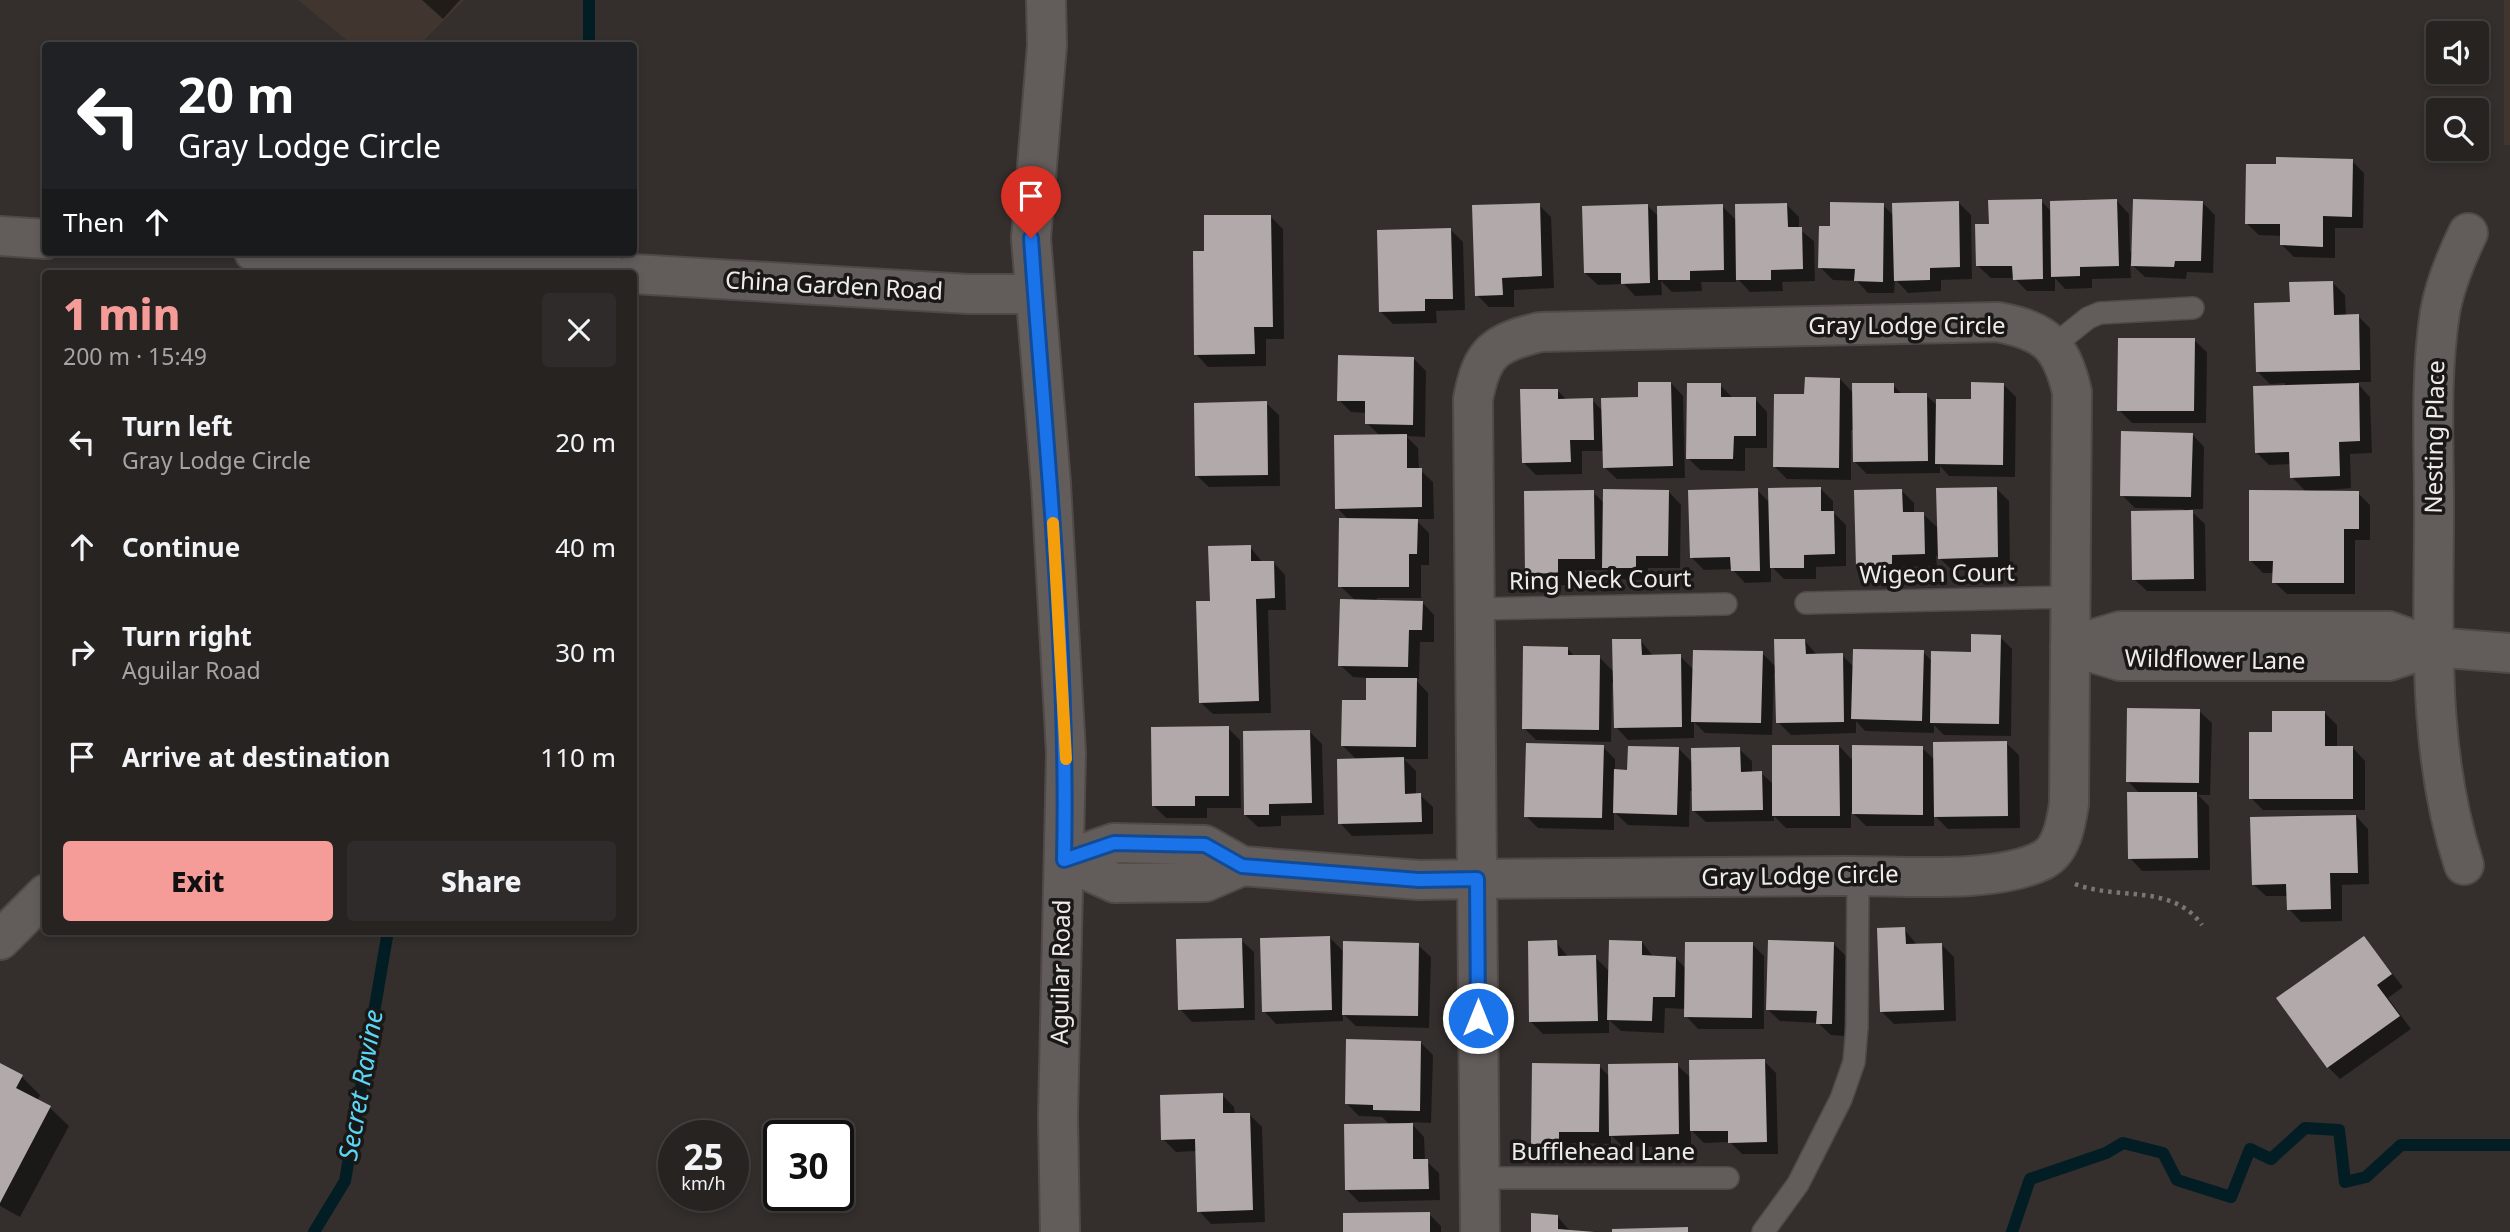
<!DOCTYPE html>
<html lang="en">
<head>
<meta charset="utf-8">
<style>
  body { margin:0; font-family:"Noto Sans",sans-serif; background:#2f2b2a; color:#f1f3f6; height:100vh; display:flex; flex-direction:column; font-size:26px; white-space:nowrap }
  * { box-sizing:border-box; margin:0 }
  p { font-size:23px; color:#a4a4a5 }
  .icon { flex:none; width:38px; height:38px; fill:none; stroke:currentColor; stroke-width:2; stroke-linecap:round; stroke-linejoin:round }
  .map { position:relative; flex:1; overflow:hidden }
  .side { position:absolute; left:42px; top:270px; width:595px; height:665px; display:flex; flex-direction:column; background:#272321; border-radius:7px; box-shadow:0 4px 10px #0003,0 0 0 2px #43403f }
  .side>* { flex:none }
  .guide { position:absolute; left:42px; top:42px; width:595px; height:214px; border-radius:7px; box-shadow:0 4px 10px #0003,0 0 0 2px #43403f; background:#202124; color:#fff; overflow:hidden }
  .controls { position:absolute; left:2426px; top:21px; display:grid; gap:14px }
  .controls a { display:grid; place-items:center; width:63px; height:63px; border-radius:7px; background:#272321; box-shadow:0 4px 10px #0003,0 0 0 2px #43403f; font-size:35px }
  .speed { position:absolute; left:658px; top:1120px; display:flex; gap:14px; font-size:35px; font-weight:700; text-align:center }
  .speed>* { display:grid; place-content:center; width:91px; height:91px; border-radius:50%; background:#272321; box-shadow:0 4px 10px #0003,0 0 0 2px #43403f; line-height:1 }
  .speed small { font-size:18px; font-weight:400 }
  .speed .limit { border:4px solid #111; border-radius:10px; background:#fff; color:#111 }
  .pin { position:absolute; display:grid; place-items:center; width:60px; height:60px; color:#fff; margin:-72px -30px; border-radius:50% 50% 50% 0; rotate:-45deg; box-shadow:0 0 7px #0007 }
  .pin .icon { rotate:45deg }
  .me { position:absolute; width:77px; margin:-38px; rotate:0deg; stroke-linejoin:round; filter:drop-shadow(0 0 5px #0008) }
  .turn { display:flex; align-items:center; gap:24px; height:147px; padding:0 21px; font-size:32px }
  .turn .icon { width:91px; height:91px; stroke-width:2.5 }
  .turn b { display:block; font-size:49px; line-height:60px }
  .then { display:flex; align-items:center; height:66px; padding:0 21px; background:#0003; gap:14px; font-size:26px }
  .round { display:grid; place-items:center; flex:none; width:74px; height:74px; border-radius:7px; background:#2f2b2a }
  .summary { display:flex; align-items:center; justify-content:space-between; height:119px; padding:0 21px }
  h1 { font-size:42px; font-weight:800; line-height:52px; color:#f59b98 }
  .action { display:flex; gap:14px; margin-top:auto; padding:14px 21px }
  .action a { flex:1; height:80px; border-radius:7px; background:#f59b98; color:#111; font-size:28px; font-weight:800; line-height:80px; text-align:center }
  .action a+a { background:#2f2b2a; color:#f1f3f6 }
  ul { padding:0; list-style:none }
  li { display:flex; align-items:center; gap:21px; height:105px; padding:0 21px }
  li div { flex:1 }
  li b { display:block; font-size:26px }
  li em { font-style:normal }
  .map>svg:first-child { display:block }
  .built { fill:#40362f }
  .shadow { fill:#0007 }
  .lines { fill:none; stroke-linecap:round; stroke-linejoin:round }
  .stream { stroke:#031d24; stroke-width:12 }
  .building { fill:#b2aaaa }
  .lane-casing { stroke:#4f4a48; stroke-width:24 }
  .street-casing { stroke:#4f4a48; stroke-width:42 }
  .path { stroke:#7a7673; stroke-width:4.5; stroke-dasharray:3.5 5; stroke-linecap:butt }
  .lane { stroke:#625d5a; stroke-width:21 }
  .street { stroke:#625d5a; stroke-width:38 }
  .route-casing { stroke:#114b97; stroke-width:18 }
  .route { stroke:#1a73e8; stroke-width:12 }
  .slow { stroke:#f59e0b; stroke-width:12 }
  .labels { text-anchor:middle; stroke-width:7; stroke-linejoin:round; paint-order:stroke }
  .street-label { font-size:24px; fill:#efebe9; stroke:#1a1817 }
  .water-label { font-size:26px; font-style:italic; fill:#5ad7f6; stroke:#1a1817 }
</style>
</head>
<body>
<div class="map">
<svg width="2510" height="1232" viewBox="0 0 2510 1232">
  <rect width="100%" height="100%" fill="#342f2c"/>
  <path class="built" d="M298,0H464L419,45L354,46Z
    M2504,0H2510V145H2504Z"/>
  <path class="shadow" d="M422,0H460L443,19Z
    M2352,161L2364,173L2363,228H2335V258L2294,257L2282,245V236L2259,235L2246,223Z
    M2041,201L2052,212L2117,201L2129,214L2130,252L2202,202L2215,215L2213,273L2187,272L2186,279L2145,277L2130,263L2131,278L2092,279V288L2065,289L2055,278V291H2027L2014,278H1991L1978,266L1991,225Z
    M1958,202L1971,215L1972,279L1941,280V291L1908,293L1895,279L1894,293H1868L1857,281L1833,280L1820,267L1883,205L1894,216Z
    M1539,205L1551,217L1554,288L1514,290V307H1489L1477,295Z
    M1787,205L1799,217V229L1814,241L1815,281L1782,282L1783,291L1750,292L1736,277V282H1701L1702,291L1672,292L1661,281L1662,295L1635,296L1624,284L1598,285L1585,273L1648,206L1659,217L1722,206L1737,221Z
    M1270,216L1283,229L1284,339H1266V366L1208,367L1196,354L1206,253Z
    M1451,230L1463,242L1465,310L1436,311L1437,323L1393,324L1380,311Z
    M2333,283L2345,295L2346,316H2358L2370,328L2371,382H2356L2370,397L2372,453L2350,454L2351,488L2306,492L2292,477L2291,464L2269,465L2256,452L2285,387V383L2270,384L2257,371L2292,304Z
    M2194,340L2207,352L2206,423H2132L2119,410Z
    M1413,358L1426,371L1425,437L1406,436L1418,448L1419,469L1433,482L1434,519H1415L1429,533V565H1421V598H1377L1376,602H1422L1434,615V642H1420L1419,679L1414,678L1428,693V759H1404L1416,771V795H1420L1433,807V834L1352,836L1340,823L1357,760L1343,746L1367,702V678L1353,677L1340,665L1356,601L1340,586L1349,520L1337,508L1380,436L1367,423V413L1351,412L1339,400Z
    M1840,379L1854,394L1893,385L1903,395H1926L1938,406L1973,400L2004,385L2016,397L2015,477L1949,476L1940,466V473L1867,474L1855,462V430H1851V480L1787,479L1774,466L1806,396Z
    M1671,383L1683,396L1685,478L1617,479L1604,467V451H1582V474L1536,475L1523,462L1557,390L1567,400H1592L1603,411L1640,399Z
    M1720,385L1733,398L1755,399L1767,412V448H1745V471L1700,470L1688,458Z
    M1266,403L1279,415L1280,486L1209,487L1196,475Z
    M2192,434L2204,447L2203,509H2189L2205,524L2206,591H2147L2134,579L2184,509L2135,508L2122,495Z
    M1996,488L2009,501L2010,569L1952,570L1936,555L1937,566L1903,567L1904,576L1870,577L1857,565L1901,490L1914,503V514H1923L1939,529Z
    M1821,489L1833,501V512L1846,525V566L1816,567V579H1784L1771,566V582L1745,583L1732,569L1704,570L1691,557L1757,490L1770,503Z
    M1593,492L1604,503L1669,492L1681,505L1680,568H1648V580L1616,579L1607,570H1569V585L1539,586L1527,573Z
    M2358,493L2370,505V540H2355V594H2287L2274,582V573H2263L2250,560Z
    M1250,547L1263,563L1273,562L1285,575L1286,610H1268L1271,713L1213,714L1200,702L1212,602Z
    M2000,637L2012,649L2011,736L1944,735L1934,725V733L1865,731L1856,721V733L1791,735L1778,722L1777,673H1774L1772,735L1705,733L1694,722V738L1628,740L1616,727L1615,683H1612L1611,742L1536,740L1524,728L1567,648L1575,657H1599L1614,672L1641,641L1653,656H1680L1694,670L1762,653L1777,668L1805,641L1817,655H1842L1854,667L1923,652L1933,662L1973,653Z
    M2199,711L2212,723L2210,795H2198L2209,806L2210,870L2142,871L2130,858L2140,794L2128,781Z
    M2325,713L2337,725V748H2353L2365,761V810H2263L2251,798L2274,734Z
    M1228,728L1240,740L1241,808H1207V818H1166L1154,806Z
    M1310,732L1322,744L1324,815L1281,816V826L1258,827L1245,815Z
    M2006,743L2019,755L2020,828L1948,829L1934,815V826H1866L1851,811V828H1786L1774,816V821L1706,822L1693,810V791H1690L1689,827L1628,825L1614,812V830L1538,828L1526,816L1603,747L1615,759V771L1629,772L1679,749L1693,763L1739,749L1752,761V773H1761L1774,785L1839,746L1854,762L1922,748L1935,760Z
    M2356,816L2368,829L2369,884L2342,885V921L2301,922L2289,909L2288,896H2266L2253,884Z
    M1904,929L1917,945L1941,944L1954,957L1956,1021L1894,1024L1881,1011Z
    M1329,937L1345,953L1418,945L1431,957L1429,1028L1356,1026L1343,1014V1021L1276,1024L1264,1011Z
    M2364,938L2403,987L2388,998L2411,1029L2340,1079L2328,1067Z
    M1241,940L1254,952L1255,1020L1192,1022L1180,1009Z
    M1556,942L1569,958L1595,957L1610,972L1642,942L1654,958H1676L1687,970L1752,944L1764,956V1029H1698L1686,1016V1009L1665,1008L1664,1033L1621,1031L1609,1020V1033L1543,1034L1531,1022Z
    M1834,944L1846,956L1844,1036L1831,1035L1818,1023L1780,1021L1767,1009Z
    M1420,1042L1433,1055L1431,1123L1410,1122L1424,1137L1425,1160L1439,1173L1440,1200L1359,1202L1347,1190L1390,1125L1382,1117L1359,1116L1347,1104Z
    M1764,1061L1776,1073L1778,1154H1742L1730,1142L1704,1143L1691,1130V1146L1623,1147L1611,1135V1144L1570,1143V1156H1545L1533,1143L1599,1066L1610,1077L1677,1065L1691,1078Z
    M0,1065L22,1077L40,1095L37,1101L50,1108L69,1126L20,1217L0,1206Z
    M1222,1095L1234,1107L1235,1115L1249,1114L1262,1127L1265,1222L1211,1224L1199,1211L1197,1151L1176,1152L1163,1139Z
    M1429,1214L1441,1226V1232H1345Z
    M1557,1216L1570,1231L1601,1232H1533Z"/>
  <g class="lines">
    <path class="stream" d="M589,0V46
      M314,1232L345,1181L388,931
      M2012,1232L2030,1179L2106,1153L2123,1143L2163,1153L2177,1180L2231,1197L2250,1149L2271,1159L2305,1128L2339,1130L2345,1182L2366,1177L2401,1145H2510"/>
  </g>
  <path class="building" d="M2276,157L2353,159L2352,217L2323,216V247L2280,245V224H2245L2246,164H2276Z
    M2042,199L2043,279L2013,280L2012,266H1976L1975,224H1989L1988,200Z
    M2117,199L2119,266L2080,267V276L2051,277L2050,201Z
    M2133,199L2203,201L2201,261H2175L2174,267L2131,266Z
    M1959,201L1960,267L1930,268V280L1894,281L1892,203Z
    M1830,202L1884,203L1883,282L1854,281L1855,269L1818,268L1819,226H1830Z
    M1540,203L1542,276L1502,278L1503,295L1475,296L1472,205Z
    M1787,203L1788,227H1802L1803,269L1771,270V280H1736L1735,204Z
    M1648,204L1650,283L1621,284V273H1584L1582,206Z
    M1723,204L1724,270L1690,271V280H1658L1657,206Z
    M1204,215H1271L1273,327H1254L1255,354L1194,355L1193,251H1204Z
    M1451,228L1453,299H1425V311L1379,312L1377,230Z
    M2333,281L2334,315L2359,314L2360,370L2256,372L2254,303L2290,302L2289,282Z
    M2118,338H2195L2194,411H2117Z
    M1338,355L1414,357L1413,425L1365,424V401H1337Z
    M1805,377L1840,378L1839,468L1773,467L1774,394H1804Z
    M1638,382H1671L1673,466L1603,468L1601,398L1638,397Z
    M1971,382L2004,383L2003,465L1935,464L1936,399H1971Z
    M1687,383H1721V397H1756V436H1734L1733,459H1686Z
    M1852,383H1894V393H1927L1928,461L1853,462Z
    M2359,383L2360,441L2339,442L2340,476L2290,478L2289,452L2255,453L2253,386Z
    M1520,389H1558V399L1593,398L1594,440H1570L1571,462L1522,463Z
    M1267,401L1268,475L1195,476L1194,403Z
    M2121,431L2193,433L2191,497L2120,496Z
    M1407,434V468H1422V507L1335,509L1334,435Z
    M1821,487V511H1834L1835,554L1804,555V568H1770L1768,488Z
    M1997,487L1998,557L1938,559L1936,488Z
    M1758,488L1760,571H1731L1730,557L1690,558L1688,490Z
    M1603,489L1669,490L1668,556H1636V568H1602Z
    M1902,489L1903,512H1924L1925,554L1892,555V564L1856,566L1854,490Z
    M1594,490L1595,559H1558V573L1525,574L1524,491Z
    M2249,490L2359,491V529H2344V583H2272L2273,561H2249Z
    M2193,510L2194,579L2132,580L2131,511Z
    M1339,518L1418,519L1417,554H1409V587H1338Z
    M1251,545V561H1274L1275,598L1256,599L1259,701L1199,703L1196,601H1210L1208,546Z
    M1340,599L1423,601L1422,630H1409L1408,667L1338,666Z
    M1971,634L2001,635L1999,724L1930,723L1931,651L1971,652Z
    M1612,639H1641L1642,655L1681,654L1682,727L1614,728Z
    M1774,639H1805L1806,654L1843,653L1844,722L1776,723Z
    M1523,646L1568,647V655H1600L1599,730L1522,729Z
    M1853,649L1924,650L1922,721L1851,719Z
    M1693,650L1763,651L1761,723L1691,722Z
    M1366,678H1417L1416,747L1341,746L1342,700H1366Z
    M2127,708L2200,709L2199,783L2126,782Z
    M2272,711H2325V746H2353V799H2249V732H2272Z
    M1229,726V796H1195V806H1152L1151,727Z
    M1310,730L1312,803L1269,804V815H1244L1243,731Z
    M2007,741L2008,816L1934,817L1933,742Z
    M1526,743L1604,745L1602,818L1524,817Z
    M1772,745H1839L1840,816H1772Z
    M1852,745L1923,746V815L1852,814Z
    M1628,746L1679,747L1677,815L1613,813L1614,769L1627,770Z
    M1740,747L1741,772L1762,771L1763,810L1692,811L1691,748Z
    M1404,757L1405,794L1421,793L1422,822L1338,824L1337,759Z
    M2127,792H2197L2198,858L2128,859Z
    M2356,815L2358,873H2330L2331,909L2287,910L2286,884L2252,885L2250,817Z
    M1905,927L1906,944L1942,943L1944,1010L1880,1012L1877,928Z
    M1330,936L1332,1010L1262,1012L1260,938Z
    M2364,936L2392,974L2377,985L2400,1016L2327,1068L2276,998Z
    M1242,938L1244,1008L1178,1010L1176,939Z
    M1557,940L1558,956L1596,955L1598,1021L1529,1022L1528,941Z
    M1609,940L1642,941V955L1676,957L1675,997H1653L1652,1021L1607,1020Z
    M1768,940L1834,942L1832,1024H1816L1817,1011L1766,1010Z
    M1343,941L1419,943L1418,1016L1342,1015Z
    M1685,942H1753L1752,1018L1684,1017Z
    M1346,1039L1421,1041L1420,1111L1373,1110V1105L1345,1104Z
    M1765,1059L1767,1142L1728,1143V1131H1690L1689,1060Z
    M0,1063L23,1075L16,1088L51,1106L0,1203Z
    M1532,1063L1600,1064L1599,1132H1559V1145L1531,1144Z
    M1678,1063L1679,1134L1609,1136L1608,1064Z
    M1223,1093V1113H1250L1253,1210L1197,1212L1195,1139L1161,1140L1160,1095Z
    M1413,1123V1159H1428L1429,1189L1345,1190L1344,1124Z
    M1430,1212V1232H1343V1213Z
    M1531,1213L1558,1215V1229L1595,1232H1531Z
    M1688,1227V1232H1612V1229Z"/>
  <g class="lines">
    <g class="lane-casing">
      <path id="lane" d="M2053,346L2088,318L2100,313L2193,308
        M1806,603L2070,597
        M1474,609L1726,604
        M1479,1178H1728
        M1763,1232L1798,1184L1841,1099L1854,1062L1857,1027L1858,876"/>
    </g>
    <g class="street-casing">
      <path id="street" d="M1046,0L1047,45L1031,238L1051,484L1066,753L1058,1116L1060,1232
        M0,236L46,239
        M254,252L609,273
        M634,274L969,294H1035
        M2070,646L2120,631H2389L2433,647L2510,653
        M2070,646L2120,661H2389L2433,647
        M1064,860L1114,843L1205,845L1242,866L1419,880L1477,879C1599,878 1721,877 1843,876C1898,875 1995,885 2043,860C2062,850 2066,823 2069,804L2072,392C2061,344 2045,331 1998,322L1540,332C1494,343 1482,352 1473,399C1475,677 1478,954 1480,1232
        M1064,860L1115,883L1205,882L1242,866
        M2464,865C2426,749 2434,628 2434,508C2434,443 2430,377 2440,312C2445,284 2456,258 2468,233
        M0,940L46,894"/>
    </g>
    <path class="path" d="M2075,884C2119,901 2172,883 2202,925"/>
    <use href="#lane" class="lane"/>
    <use href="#street" class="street"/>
  </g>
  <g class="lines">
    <g class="route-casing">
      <path id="route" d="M1031,238C1045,445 1069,653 1064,860L1114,843L1205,845L1242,866L1419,880L1477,879L1478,1018"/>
    </g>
    <use href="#route" class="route"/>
    <path class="slow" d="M1053,523L1066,759"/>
  </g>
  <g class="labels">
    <g class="street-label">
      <text transform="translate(834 286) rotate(3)" y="8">China Garden Road</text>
      <text x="1907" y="334">Gray Lodge Circle</text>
      <text transform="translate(2435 437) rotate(-89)" y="8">Nesting Place</text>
      <text transform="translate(1937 574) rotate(-1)" y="8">Wigeon Court</text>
      <text transform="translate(1600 580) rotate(-1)" y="8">Ring Neck Court</text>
      <text transform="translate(2215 660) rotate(1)" y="8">Wildflower Lane</text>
      <text transform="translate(1800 876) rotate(-1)" y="8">Gray Lodge Circle</text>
      <text transform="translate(1061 972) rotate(-89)" y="8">Aguilar Road</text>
      <text x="1603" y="1160">Bufflehead Lane</text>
    </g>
    <g class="water-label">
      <text transform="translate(361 1085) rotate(-80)" y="9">Secret Ravine</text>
    </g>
  </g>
</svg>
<div class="controls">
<a><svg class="icon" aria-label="sound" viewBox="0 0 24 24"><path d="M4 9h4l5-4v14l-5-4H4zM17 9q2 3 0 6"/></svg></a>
<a><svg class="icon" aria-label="search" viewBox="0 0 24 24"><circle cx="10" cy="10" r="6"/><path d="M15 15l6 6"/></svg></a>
</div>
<div class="speed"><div>25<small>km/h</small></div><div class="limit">30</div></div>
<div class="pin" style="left:1031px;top:238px;background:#d93025"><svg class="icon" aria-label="arrive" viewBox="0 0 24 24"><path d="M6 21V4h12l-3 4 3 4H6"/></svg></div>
<svg class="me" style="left:1478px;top:1018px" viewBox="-20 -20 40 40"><circle r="17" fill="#1a73e8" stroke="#fff" stroke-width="3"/><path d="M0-11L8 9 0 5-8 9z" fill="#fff"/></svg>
<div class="guide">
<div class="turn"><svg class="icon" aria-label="left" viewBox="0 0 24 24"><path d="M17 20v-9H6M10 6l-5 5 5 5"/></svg><div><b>20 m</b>Gray Lodge Circle</div></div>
<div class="then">Then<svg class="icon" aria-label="ahead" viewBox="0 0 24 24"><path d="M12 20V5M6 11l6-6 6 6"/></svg></div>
</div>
<section class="side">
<div class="summary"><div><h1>1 min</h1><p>200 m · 15:49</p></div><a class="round"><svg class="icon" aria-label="close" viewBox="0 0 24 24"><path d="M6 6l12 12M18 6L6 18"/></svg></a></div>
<ul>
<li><svg class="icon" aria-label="left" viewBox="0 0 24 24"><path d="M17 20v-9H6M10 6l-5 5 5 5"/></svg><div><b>Turn left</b><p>Gray Lodge Circle</p></div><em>20 m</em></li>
<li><svg class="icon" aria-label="ahead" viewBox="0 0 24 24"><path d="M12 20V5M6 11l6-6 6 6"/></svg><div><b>Continue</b></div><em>40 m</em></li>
<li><svg class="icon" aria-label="right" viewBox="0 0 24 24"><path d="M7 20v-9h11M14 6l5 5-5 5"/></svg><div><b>Turn right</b><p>Aguilar Road</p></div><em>30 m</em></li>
<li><svg class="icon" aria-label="arrive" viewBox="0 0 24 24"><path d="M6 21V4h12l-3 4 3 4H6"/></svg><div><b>Arrive at destination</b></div><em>110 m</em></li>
</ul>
<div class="action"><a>Exit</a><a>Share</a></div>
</section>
</div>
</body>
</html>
